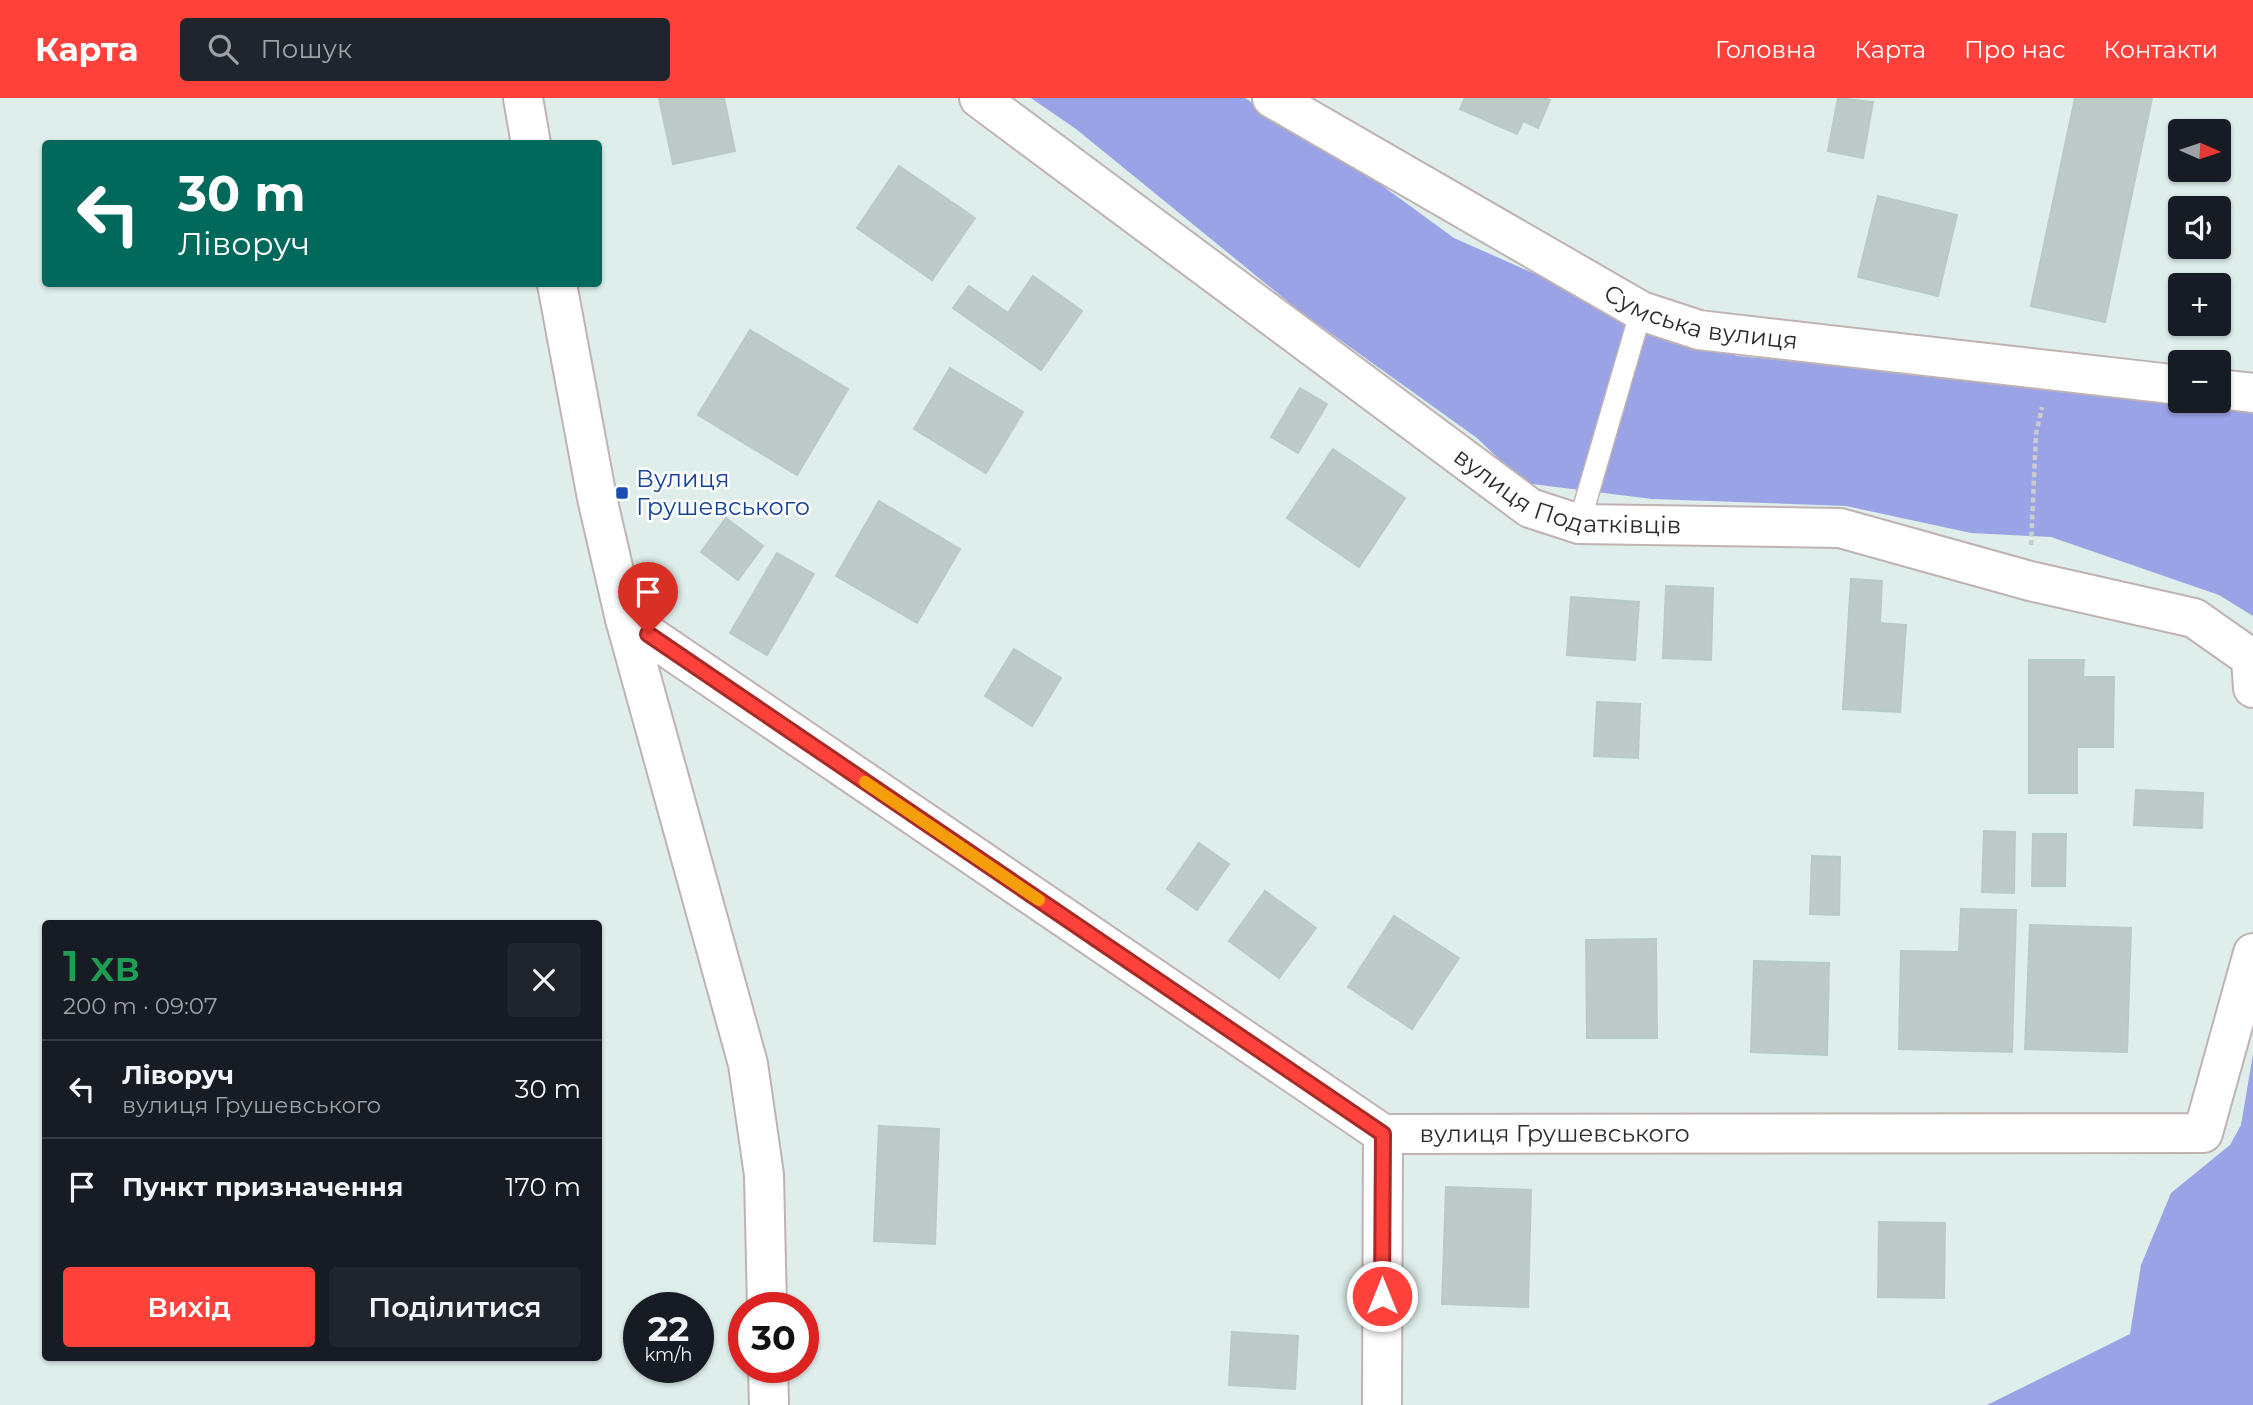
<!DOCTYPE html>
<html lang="uk">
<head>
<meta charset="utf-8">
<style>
  body { margin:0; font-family:Montserrat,sans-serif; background:#20242c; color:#f1f3f6; height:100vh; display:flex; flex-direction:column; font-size:26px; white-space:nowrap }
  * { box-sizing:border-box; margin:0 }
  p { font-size:23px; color:#9ea1a6 }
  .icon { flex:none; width:38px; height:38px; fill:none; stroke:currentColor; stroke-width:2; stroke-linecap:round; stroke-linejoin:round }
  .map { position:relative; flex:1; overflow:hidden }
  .side { position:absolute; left:42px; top:822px; width:560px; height:441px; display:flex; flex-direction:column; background:#171b24; border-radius:7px; box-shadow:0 2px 5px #0004 }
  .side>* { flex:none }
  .banner { position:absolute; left:42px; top:42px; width:560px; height:147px; border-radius:7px; box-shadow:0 2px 5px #0004; background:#00695c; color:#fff; overflow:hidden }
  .needle { width:46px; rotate:93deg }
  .controls { position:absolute; left:2168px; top:21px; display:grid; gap:14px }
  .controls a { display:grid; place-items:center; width:63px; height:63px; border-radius:7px; background:#171b24; box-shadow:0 2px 5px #0004; font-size:35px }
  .speed { position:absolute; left:623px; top:1194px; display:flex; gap:14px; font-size:35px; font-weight:700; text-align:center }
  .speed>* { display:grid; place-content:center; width:91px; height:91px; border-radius:50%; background:#171b24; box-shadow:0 2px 5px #0004; line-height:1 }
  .speed small { font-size:18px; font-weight:400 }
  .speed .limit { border:10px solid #d22; background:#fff; color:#111 }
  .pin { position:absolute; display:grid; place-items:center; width:60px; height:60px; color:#fff; margin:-72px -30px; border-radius:50% 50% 50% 0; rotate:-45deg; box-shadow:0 0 7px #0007 }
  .pin .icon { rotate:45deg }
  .me { position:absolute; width:77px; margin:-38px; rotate:0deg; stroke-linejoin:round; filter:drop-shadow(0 0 5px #0008) }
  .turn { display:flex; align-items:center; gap:24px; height:147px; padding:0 21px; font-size:32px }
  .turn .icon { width:91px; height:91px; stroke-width:2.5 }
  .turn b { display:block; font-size:49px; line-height:60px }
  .round { display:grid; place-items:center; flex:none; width:74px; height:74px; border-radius:7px; background:#20242c }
  .overview { display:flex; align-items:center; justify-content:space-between; height:119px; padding:0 21px }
  h1 { font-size:42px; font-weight:600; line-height:52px; color:#1e9e55 }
  .button { display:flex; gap:14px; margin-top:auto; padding:14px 21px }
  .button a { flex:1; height:80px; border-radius:7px; background:#ff413b; color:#fff; font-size:28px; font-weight:600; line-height:80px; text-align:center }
  .button a+a { background:#20242c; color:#f1f3f6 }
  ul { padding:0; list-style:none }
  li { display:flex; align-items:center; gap:21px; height:98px; padding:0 21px; border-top:2px solid #363941 }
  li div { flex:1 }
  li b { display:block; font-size:26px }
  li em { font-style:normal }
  header { display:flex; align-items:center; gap:42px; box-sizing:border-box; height:98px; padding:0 35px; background:#ff413b; color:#fff }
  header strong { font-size:33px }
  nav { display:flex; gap:38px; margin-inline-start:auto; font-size:24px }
  .search { width:490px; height:63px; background:#20242c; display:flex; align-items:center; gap:18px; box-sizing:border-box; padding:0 24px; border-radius:7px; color:#9ea1a6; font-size:26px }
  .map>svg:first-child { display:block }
  .green { fill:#9aa3e6 }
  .building { fill:#becac8; stroke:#b8cac8; stroke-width:2 }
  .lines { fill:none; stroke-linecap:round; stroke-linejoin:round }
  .service-casing { stroke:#c0b2b2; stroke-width:24 }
  .minor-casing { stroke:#c0b2b2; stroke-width:42 }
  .tertiary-casing { stroke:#c0b2b2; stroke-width:42 }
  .path { stroke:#ccc; stroke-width:4.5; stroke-dasharray:5 3.5; stroke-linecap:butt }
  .service { stroke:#fff; stroke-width:21 }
  .minor { stroke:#fff; stroke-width:38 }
  .tertiary { stroke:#fff; stroke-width:38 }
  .route-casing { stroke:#a62a26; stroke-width:18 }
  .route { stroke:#ff413b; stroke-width:12 }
  .slow { stroke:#f59e0b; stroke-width:12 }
  .transit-dot { fill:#1a4fb4; stroke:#fff; stroke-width:2.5 }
  .labels { text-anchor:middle; stroke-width:5; stroke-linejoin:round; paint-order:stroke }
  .street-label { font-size:24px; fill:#2c2c2c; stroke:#fff }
  .transit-label { font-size:24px; fill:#164399; stroke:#fff; text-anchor:start }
</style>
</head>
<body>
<header>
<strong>Карта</strong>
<div class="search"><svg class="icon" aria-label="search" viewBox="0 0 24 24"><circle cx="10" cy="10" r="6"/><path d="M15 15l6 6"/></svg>Пошук</div>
<nav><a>Головна</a><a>Карта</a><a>Про нас</a><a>Контакти</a></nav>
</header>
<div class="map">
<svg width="2253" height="1307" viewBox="0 0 2253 1307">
  <rect width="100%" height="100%" fill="#dfeeeb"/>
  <path class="green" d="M1031,0H1245L1271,17L1310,35L1454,140L1621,214L1658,237L1738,258L2253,309V518L2219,497L2051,439L1971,435L1846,408L1652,401L1524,385L1477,340L1297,211L1076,31Z
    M2253,956V1307H1987L2130,1236L2141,1167L2171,1095L2230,1047L2241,1027Z"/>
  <path class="building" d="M659,0H724L735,53L673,66Z
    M1465,0H1545L1550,2L1538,30L1523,23L1517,36L1460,11Z
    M1838,0L1873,4L1863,60L1828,53Z
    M2075,0H2152L2105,224L2031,208Z
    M899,68L975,120L932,182L857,130Z
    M1878,98L1957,117L1938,198L1858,179Z
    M1033,178L1082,213L1041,272L953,210L969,188L1008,215Z
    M750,232L848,291L797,377L698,317Z
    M950,270L1023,314L986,375L914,331Z
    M1300,290L1327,306L1298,355L1271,339Z
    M1333,351L1405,400L1359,469L1287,420Z
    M879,403L960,451L917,525L836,478Z
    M726,420L763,448L738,482L701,454Z
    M777,455L814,476L767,557L730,535Z
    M1851,481L1882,483L1880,525L1906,527L1900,614L1843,611Z
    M1666,488L1713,490L1711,562L1663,560Z
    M1571,499L1639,504L1635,562L1567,557Z
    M1014,551L1061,580L1032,628L985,598Z
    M2029,562H2084L2083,579H2114L2113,649H2077V695H2029Z
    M1597,604L1640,606L1638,660L1594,658Z
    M2136,692L2203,695L2202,730L2134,727Z
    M1984,733L2015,734L2014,795L1982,794Z
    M2033,736H2066L2065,788H2032Z
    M1199,745L1229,766L1197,812L1167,791Z
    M1812,758L1840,759L1839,817L1810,816Z
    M1265,793L1316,830L1279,880L1229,843Z
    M1961,811L2016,812L2012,954L1899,951L1901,853L1959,854Z
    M1394,818L1459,860L1412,931L1348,889Z
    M2030,827L2131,830L2127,954L2025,951Z
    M1656,841L1657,940H1587L1586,842Z
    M1754,863L1829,865L1827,957L1751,954Z
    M879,1028L939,1031L935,1146L874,1143Z
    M1446,1089L1531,1092L1528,1209L1442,1206Z
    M1879,1124L1945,1125L1944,1200L1878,1199Z
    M1232,1234L1298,1238L1295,1291L1229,1287Z"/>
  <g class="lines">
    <g class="service-casing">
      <path id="service" d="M1579,426L1641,213"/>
    </g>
    <g class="minor-casing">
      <g id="minor">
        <path id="s1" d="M979,0L1530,410L1579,426L1840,430L2030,483L2194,520L2251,560L2253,590"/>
        <path id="s2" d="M1272,0L1641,213L1699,232L2180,287"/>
        <path d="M2219,291L2253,295"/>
        <path id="s3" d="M625,521L1383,1036L2203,1035L2253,855"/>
        <path d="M1382,1307L1383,1036"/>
      </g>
    </g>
    <g class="tertiary-casing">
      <path id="tertiary" d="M523,0L531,46
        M557,186L597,400L625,521L748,966L764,1077L767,1209
        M768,1269L769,1307"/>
    </g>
    <path class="path" d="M2031,447L2036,336L2042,309"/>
    <use href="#service" class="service"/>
    <use href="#minor" class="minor"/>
    <use href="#tertiary" class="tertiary"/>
  </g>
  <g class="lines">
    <g class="route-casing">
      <path id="route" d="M648,536L1383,1036L1382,1198"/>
    </g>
    <use href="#route" class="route"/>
    <path class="slow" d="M865,684L1039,802"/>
  </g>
  <rect class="transit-dot" x="615" y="388" width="14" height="14" rx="3.5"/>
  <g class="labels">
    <g class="street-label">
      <text dy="8" stroke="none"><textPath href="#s2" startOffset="486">Сумська вулиця</textPath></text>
      <text dy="8" stroke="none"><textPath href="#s1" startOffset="718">вулиця Податківців</textPath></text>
      <text dy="8" stroke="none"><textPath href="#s3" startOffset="1088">вулиця Грушевського</textPath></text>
    </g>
    <g class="transit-label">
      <text x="636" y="389">Вулиця<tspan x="636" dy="28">Грушевського</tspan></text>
    </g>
  </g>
</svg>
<div class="controls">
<a><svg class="needle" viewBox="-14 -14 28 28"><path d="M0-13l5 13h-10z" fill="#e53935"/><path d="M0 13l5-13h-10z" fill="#9ea1a6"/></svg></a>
<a><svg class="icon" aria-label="sound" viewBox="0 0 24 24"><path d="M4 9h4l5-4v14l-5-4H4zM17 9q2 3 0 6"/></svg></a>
<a>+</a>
<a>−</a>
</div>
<div class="speed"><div>22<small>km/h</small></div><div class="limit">30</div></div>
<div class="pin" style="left:648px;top:536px;background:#d93025"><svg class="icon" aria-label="arrive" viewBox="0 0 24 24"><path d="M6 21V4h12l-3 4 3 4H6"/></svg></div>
<svg class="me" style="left:1382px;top:1198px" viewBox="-20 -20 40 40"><circle r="17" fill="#ff413b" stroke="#fff" stroke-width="3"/><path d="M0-11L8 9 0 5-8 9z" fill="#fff"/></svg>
<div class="banner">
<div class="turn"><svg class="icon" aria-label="left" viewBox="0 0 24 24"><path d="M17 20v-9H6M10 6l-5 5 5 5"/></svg><div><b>30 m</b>Ліворуч</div></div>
</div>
<section class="side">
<div class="overview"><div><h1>1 хв</h1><p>200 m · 09:07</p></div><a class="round"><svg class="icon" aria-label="close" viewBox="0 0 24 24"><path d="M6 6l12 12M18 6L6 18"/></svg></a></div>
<ul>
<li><svg class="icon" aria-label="left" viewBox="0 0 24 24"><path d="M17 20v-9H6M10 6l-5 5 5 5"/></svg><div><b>Ліворуч</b><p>вулиця Грушевського</p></div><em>30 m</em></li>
<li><svg class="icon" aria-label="arrive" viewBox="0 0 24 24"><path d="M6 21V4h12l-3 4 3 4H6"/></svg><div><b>Пункт призначення</b></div><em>170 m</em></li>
</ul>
<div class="button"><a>Вихід</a><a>Поділитися</a></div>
</section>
</div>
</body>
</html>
